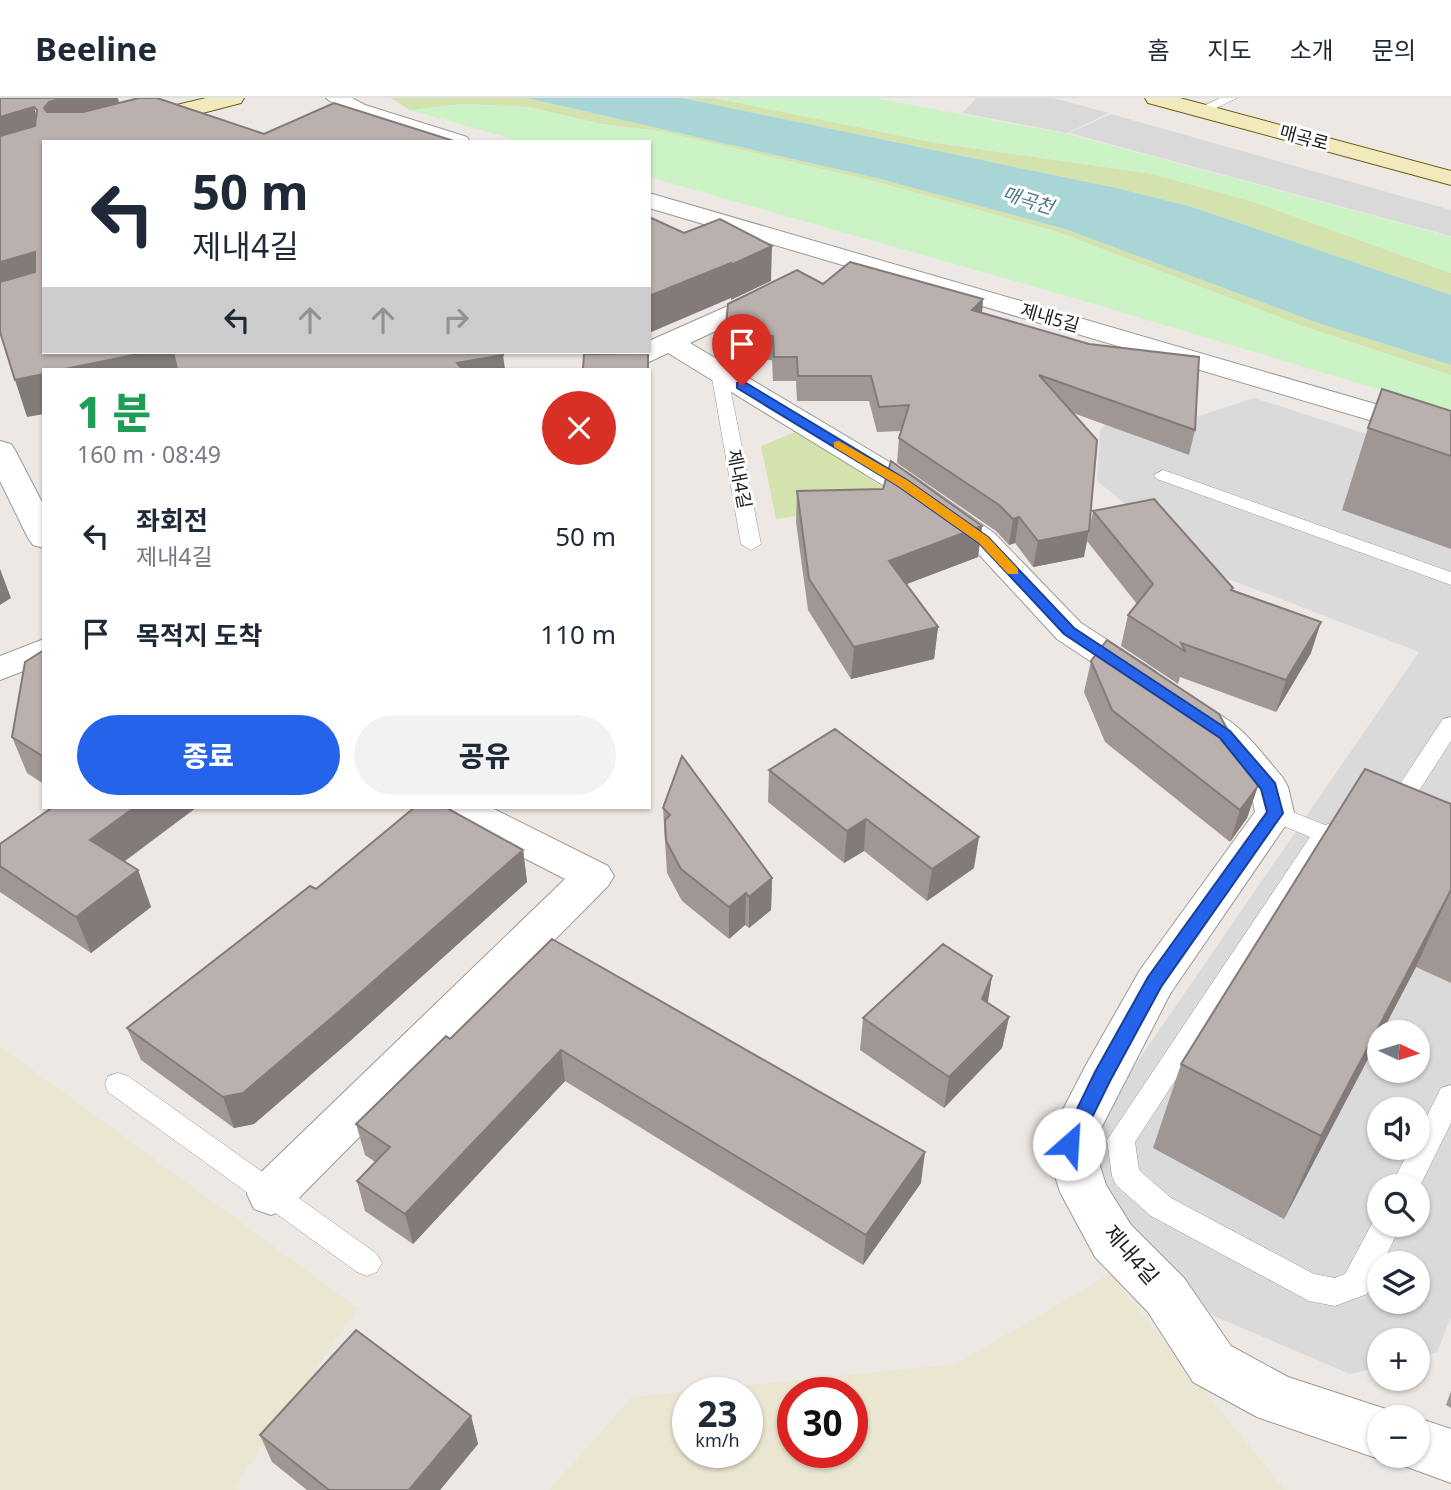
<!DOCTYPE html>
<html lang="ko">
<head>
<meta charset="utf-8">
<style>
  body { margin:0; font-family:"Noto Sans","Noto Sans KR",sans-serif; background:#f2f2f3; color:#1f2937; height:100vh; display:flex; flex-direction:column; font-size:26px; white-space:nowrap }
  * { box-sizing:border-box; margin:0 }
  p { font-size:23px; color:#747a83 }
  .icon { flex:none; width:38px; height:38px; fill:none; stroke:currentColor; stroke-width:2; stroke-linecap:round; stroke-linejoin:round }
  .map { position:relative; flex:1; overflow:hidden }
  .sheet { position:absolute; left:42px; top:270px; width:609px; height:441px; display:flex; flex-direction:column; background:#fff; border-radius:0px; box-shadow:0 2px 5px #0004 }
  .sheet>* { flex:none }
  .banner { position:absolute; left:42px; top:42px; width:609px; height:214px; border-radius:0px; box-shadow:0 2px 5px #0004; background:#fff; color:#1f2937; overflow:hidden }
  .needle { width:46px; rotate:94deg }
  .fabs { position:absolute; left:1367px; top:922px; display:grid; gap:14px }
  .fabs a { display:grid; place-items:center; width:63px; height:63px; border-radius:50%; background:#fff; box-shadow:0 2px 5px #0004; font-size:35px }
  .speed { position:absolute; left:672px; top:1279px; display:flex; gap:14px; font-size:35px; font-weight:700; text-align:center }
  .speed>* { display:grid; place-content:center; width:91px; height:91px; border-radius:50%; background:#fff; box-shadow:0 2px 5px #0004; line-height:1 }
  .speed small { font-size:18px; font-weight:400 }
  .speed .limit { border:10px solid #d22; background:#fff; color:#111 }
  .pin { position:absolute; display:grid; place-items:center; width:60px; height:60px; color:#fff; margin:-72px -30px; border-radius:50% 50% 50% 0; rotate:-45deg; box-shadow:0 0 7px #0007 }
  .pin .icon { rotate:45deg }
  .me { position:absolute; width:77px; margin:-38px; rotate:26deg; stroke-linejoin:round; filter:drop-shadow(0 0 5px #0008) }
  .turn { display:flex; align-items:center; gap:24px; height:147px; padding:0 35px; font-size:32px }
  .turn .icon { width:91px; height:91px; stroke-width:2.5 }
  .turn b { display:block; font-size:49px; line-height:60px }
  .lanes { display:flex; align-items:center; height:66px; padding:0 35px; background:#0003; justify-content:center; gap:35px; direction:ltr }
  .lanes .off { opacity:.35 }
  .round { display:grid; place-items:center; flex:none; width:74px; height:74px; border-radius:37px; background:#f2f2f3 }
  .head { display:flex; align-items:center; justify-content:space-between; height:119px; padding:0 35px }
  h1 { font-size:42px; font-weight:800; line-height:52px; color:#1e9e55 }
  .button { display:flex; gap:14px; margin-top:auto; padding:14px 35px }
  .button a { flex:1; height:80px; border-radius:42px; background:#2563eb; color:#fff; font-size:28px; font-weight:800; line-height:80px; text-align:center }
  .button a+a { background:#f2f2f3; color:#1f2937 }
  ul { padding:0; list-style:none }
  li { display:flex; align-items:center; gap:21px; height:98px; padding:0 35px }
  li div { flex:1 }
  li b { display:block; font-size:26px }
  li em { font-style:normal }
  header { display:flex; align-items:center; gap:42px; box-sizing:border-box; height:98px; padding:0 35px; background:#fff; border-bottom:2px solid #e0e1e3 }
  header strong { font-size:33px }
  nav { display:flex; gap:38px; margin-inline-start:auto; font-size:24px }
  .map>svg:first-child { display:block }
  .residential { fill:#dbdada; fill-rule:evenodd }
  .farmland { fill:#eae6d1; fill-rule:evenodd }
  .grass { fill:#d4e2ae }
  .park { fill:#ccf3c5 }
  .parking { fill:#d9d9d9 }
  .water { fill:#a8d6d6 }
  .lines { fill:none; stroke-linecap:round; stroke-linejoin:round }
  .lane-casing { stroke:#9a9a9a; stroke-width:1 }
  .street-casing { stroke:#9a9a9a; stroke-width:2 }
  .secondary-casing { stroke:#685d10; stroke-width:2 }
  .lane { fill:#fff; fill-rule:evenodd }
  .street { fill:#fff; fill-rule:evenodd }
  .secondary { fill:#f2e9bc; fill-rule:evenodd }
  .wall { fill:#a09795 }
  .shaded-wall { fill:#827b79 }
  .building { fill:#bab0ad; stroke:#827b79; stroke-width:2 }
  .route { fill:#2563eb; stroke:#184099; stroke-width:2 }
  .slow { fill:#f59e0b }
  .labels { text-anchor:middle; stroke-width:6; stroke-linejoin:round; paint-order:stroke }
  .far-street-label { font-size:18px; fill:#1d1d1d; stroke:#fff }
  .far-water-label { font-size:19px; font-style:italic; fill:#4a7a8c; stroke:#fff }
  .street-label { font-size:21px; fill:#1d1d1d; stroke:#fff }
</style>
</head>
<body>
<header>
<strong>Beeline</strong>
<nav><a>홈</a><a>지도</a><a>소개</a><a>문의</a></nav>
</header>
<div class="map">
<svg width="1451" height="1392" viewBox="0 0 1451 1392">
  <rect width="100%" height="100%" fill="#ede8e4"/>
  <path class="residential" d="M1254,300L1451,363V1219L1437,1254L1418,1259V1242H1379V1269L1350,1276L1214,1218L1112,1124L1079,1049L1419,554L1186,465L1155,430L1097,383L1100,332L1119,313L1193,320ZM1379,934H1418V973H1379ZM1379,1012H1418V1050H1379ZM1379,1088H1418V1127H1379ZM1379,1166H1418V1204H1379Z"/>
  <path class="farmland" d="M0,948L358,1210L235,1388L240,1392H0Z
    M1110,1176L1285,1392H549L632,1299L956,1266ZM688,1295H747V1354H688ZM793,1295H852V1354H793Z"/>
  <path class="grass" d="M391,0H527L880,81L1065,131L1315,224L1451,267V277L1305,229L1058,134L873,83L665,34L602,26L528,9L463,6L410,12Z
    M682,0H714L937,45L1153,76L1254,104L1451,175V197L1189,108L1112,89Z
    M798,333L887,392L856,409L776,421L761,348Z"/>
  <path class="park" d="M714,0H874L1068,36L1451,139V175L1254,104L1153,76L937,45Z
    M463,6L528,9L601,26L665,34L873,83L1058,134L1305,229L1451,277V313L1074,200L649,79V44H523L410,12Z"/>
  <path class="parking" d="M974,0H1053L1109,15L1067,35L962,15L976,1Z
    M1111,16L1451,112V138L1069,35Z"/>
  <path class="water" d="M527,0H682L1112,89L1189,108L1451,197V267L1315,224L1065,131L880,81Z"/>
  <g class="lines">
    <g class="lane-casing">
      <path id="lane" d="M1220,0H1237L1206,15L1201,16L1195,12Z
        M719,269L727,274L761,446L751,452L741,446L711,274Z
        M1163,372L1451,474V487L1157,381L1154,377Z
        M1451,619V643L1404,716L1391,720L1383,718L1380,712L1388,704L1443,621Z
        M1275,707L1325,727L1353,718L1361,720L1365,726L1361,732L1332,742L1135,1044L1139,1072L1171,1100L1314,1176L1335,1180L1345,1176L1376,1118L1379,1117V1127H1401L1382,1166H1379L1367,1196L1335,1208L1309,1203L1151,1118L1116,1087L1112,1078L1107,1042L1310,739L1267,721L1263,715L1267,709Z
        M118,975L128,978L377,1156L382,1165L377,1174L367,1178L357,1174L108,994L105,986L108,978Z
        M1451,987V1025L1418,1092V1088H1391L1410,1050H1418V1036L1441,990Z"/>
    </g>
    <g class="street-casing">
      <path id="street" d="M326,0H352L365,7L467,39L470,44H435L349,17Z
        M649,95L1451,328V346L649,110Z
        M775,187L784,189L788,195L784,201L690,245L913,378L994,435L1081,525L1155,573L1160,581L1155,589L1142,592L1129,589L1057,541L972,449L891,392L668,255L634,271H598C609,255 631,254 649,254V243Z
        M0,343L11,346L15,352L44,408V450L33,447L28,440L0,383Z
        M44,541V565L0,582V558Z
        M1201,609C1237,619 1259,652 1283,680L1288,689L1294,715L1170,896L1093,1046L1106,1087L1131,1127L1184,1180L1231,1248L1288,1279L1398,1315L1400,1320H1379V1358H1385L1379,1361L1257,1319L1193,1284L1148,1214L1095,1159L1060,1094L1045,1046L1086,967L1140,872L1255,714L1251,693L1212,646L1188,630L1183,621L1188,612Z
        M439,709H490L608,768L614,778L608,788L288,1111L271,1117L254,1111L247,1096L254,1081L565,781L444,719Z
        M1418,1320L1451,1331V1385L1399,1366L1395,1358H1418Z"/>
    </g>
    <g class="secondary-casing">
      <path id="secondary" d="M206,0H244L241,5L91,44H56L59,39L121,20Z
        M1145,0H1180L1451,73V87L1148,5Z"/>
    </g>
    <use href="#lane" class="lane"/>
    <use href="#street" class="street"/>
    <use href="#secondary" class="secondary"/>
  </g>
  <path class="wall" d="M823,186L983,201L982,215L1195,332L1189,357L1073,315L1084,459L1033,469L1015,445L1009,447L996,433L897,365L899,340L901,333L877,334L869,303H797L796,283H773L772,262L725,261V237Z
    M649,296L651,330L650,408H649Z
    M1451,313V451L1342,412L1368,330Z
    M797,393L982,428L978,459L906,486L938,529L934,561L851,581L808,512L796,424Z
    M1093,413L1232,493L1311,555L1276,614L1180,579L1178,586L1121,548L1128,517L1137,506L1087,443Z
    M44,552V686L27,675L12,639Z
    M1091,563L1258,688L1247,720L1230,744L1105,644L1084,594Z
    M769,672L974,770L927,803L864,753L844,765L768,704Z
    M1451,706V885L1416,869L1382,934H1379L1284,1121L1153,1050L1181,966Z
    M197,709L124,764L138,772L151,809L91,855L0,794V746Z
    M663,710L772,780L771,812L749,830L745,827L729,841L682,803L667,775Z
    M523,752L527,784L350,943L254,1026L234,1030L141,962L127,930L316,791Z
    M552,841L921,1085L863,1167L565,983L413,1146L365,1113L357,1083L375,1064L365,1057L356,1026L450,941Z
    M992,878L987,904L1009,919L1002,950L944,1010L860,952L863,920Z
    M1451,1293V1310L1446,1307Z
    M471,1318L478,1346L440,1392H307L272,1364L260,1337Z"/>
  <path class="shaded-wall" d="M64,0H118L122,17L58,36L44,10L49,4Z
    M34,9L43,41L0,55V19Z
    M772,148L771,183L731,202V200L649,235V198Z
    M35,154L44,183L0,203V164Z
    M983,201L981,225L972,212Z
    M148,254H174L178,271H65Z
    M503,257L505,271H457V265Z
    M44,276V316L27,319L15,282Z
    M649,296L651,330L650,408L649,375Z
    M1019,419L1015,445L1009,447L1013,421Z
    M982,428L978,459L886,494L889,463Z
    M1089,433L1084,459L1033,469L1038,443Z
    M0,471L11,500L0,507Z
    M1321,524L1311,555L1276,614L1286,582Z
    M938,529L934,561L851,581L854,549Z
    M1258,688L1247,720L1230,744L1240,712Z
    M135,709H197L104,778L90,742Z
    M866,721L864,753L844,765L847,733Z
    M979,739L974,770L927,803L932,771Z
    M523,752L527,784L350,943L254,1026L234,1030L223,999Z
    M138,772L151,809L91,855L76,819Z
    M772,780L771,812L749,830V799Z
    M1451,792L1416,869L1382,934H1379V940L1284,1121L1321,1038Z
    M746,795L745,827L729,841V809Z
    M992,878L987,910L982,901Z
    M1009,919L1002,950L944,1010L949,979Z
    M561,952L565,983L413,1146L405,1116Z
    M925,1054L921,1085L863,1167L866,1137Z
    M471,1318L478,1346L440,1392H409Z"/>
  <path class="building" d="M0,0H64L49,4L44,10L47,14H83L139,0H157L264,36L334,5L457,44H44V254H148L65,271H44V276L15,282L0,234V184L35,174V154L0,164V38L35,28L37,12L34,9L0,19Z
    M649,119L684,135L720,121L772,148L731,167V165L649,198Z
    M850,164L983,201L972,212L1089,246L1199,259L1195,332L1039,277L1097,342L1089,433L1038,443L1019,419L1013,421L999,407L899,340L909,307L879,309L871,278H798L797,259H774L773,238L725,237L728,206L797,172L823,186Z
    M173,254H502L503,257L457,265L462,271H177Z
    M648,255V271H583L584,256Z
    M1382,291L1451,313V358L1368,330Z
    M891,363L982,428L889,463L938,529L854,549L809,481L797,393L883,391Z
    M1154,401L1233,490L1231,492L1321,524L1286,582L1181,545L1186,554L1128,517L1153,486L1093,413Z
    M1107,542L1219,616L1258,688L1240,712L1112,612L1091,563Z
    M44,552V659L12,639L25,564Z
    M835,631L979,739L932,771L866,721L847,733L769,672Z
    M682,658L772,780L749,799L746,795L729,809L681,771L666,743L665,722L670,717L663,710Z
    M1365,671L1451,706V792L1321,1038L1181,966Z
    M53,709H135L90,742L138,772L76,819L0,768V746Z
    M415,709H445L523,752L342,911L243,995L223,999L127,930L310,788L316,791Z
    M552,841L925,1054L866,1137L561,952L405,1116L357,1083L390,1049L356,1026L446,938L450,941Z
    M943,846L992,878L982,901L1009,919L949,979L863,920Z
    M356,1232L471,1318L409,1392H329L260,1337Z"/>
  <path class="route" d="M737,285H746L907,382L988,439L1074,530L1230,633L1275,685L1283,715L1161,889L1110,983L1076,1052L1069,1055L1063,1052L1060,1046L1095,974L1148,879L1267,714L1261,691L1220,640L1064,536L979,445L898,388L737,290Z"/>
  <path class="slow" d="M839,343L907,382L988,439L1018,471V476H1008L979,445L898,388L834,349V344Z"/>
  <g class="labels">
    <g class="far-street-label">
      <text transform="translate(1304 40) rotate(15)" y="6">매곡로</text>
      <text transform="translate(1050 220) rotate(16)" y="6">제내5길</text>
      <text transform="translate(739 381) rotate(79)" y="6">제내4길</text>
    </g>
    <g class="far-water-label">
      <text transform="translate(1028 102) rotate(17)" y="7">매곡천</text>
    </g>
    <g class="street-label">
      <text transform="translate(1131 1157) rotate(49)" y="7">제내4길</text>
    </g>
  </g>
</svg>
<div class="fabs">
<a><svg class="needle" viewBox="-14 -14 28 28"><path d="M0-13l5 13h-10z" fill="#e53935"/><path d="M0 13l5-13h-10z" fill="#747a83"/></svg></a>
<a><svg class="icon" aria-label="sound" viewBox="0 0 24 24"><path d="M4 9h4l5-4v14l-5-4H4zM17 9q2 3 0 6"/></svg></a>
<a><svg class="icon" aria-label="search" viewBox="0 0 24 24"><circle cx="10" cy="10" r="6"/><path d="M15 15l6 6"/></svg></a>
<a><svg class="icon" aria-label="layers" viewBox="0 0 24 24"><path d="M12 4l9 5-9 5-9-5zM3 14l9 5 9-5"/></svg></a>
<a>+</a>
<a>−</a>
</div>
<div class="speed"><div>23<small>km/h</small></div><div class="limit">30</div></div>
<div class="pin" style="left:742px;top:288px;background:#d93025"><svg class="icon" aria-label="arrive" viewBox="0 0 24 24"><path d="M6 21V4h12l-3 4 3 4H6"/></svg></div>
<svg class="me" style="left:1069px;top:1046px" viewBox="-20 -20 40 40"><circle r="19" fill="#fff"/><path d="M0-13L10 11 0 6-10 11z" fill="#2563eb"/></svg>
<div class="banner">
<div class="turn"><svg class="icon" aria-label="left" viewBox="0 0 24 24"><path d="M17 20v-9H6M10 6l-5 5 5 5"/></svg><div><b>50 m</b>제내4길</div></div>
<div class="lanes"><svg class="icon" aria-label="left" viewBox="0 0 24 24"><path d="M17 20v-9H6M10 6l-5 5 5 5"/></svg><svg class="icon off" aria-label="ahead" viewBox="0 0 24 24"><path d="M12 20V5M6 11l6-6 6 6"/></svg><svg class="icon off" aria-label="ahead" viewBox="0 0 24 24"><path d="M12 20V5M6 11l6-6 6 6"/></svg><svg class="icon off" aria-label="right" viewBox="0 0 24 24"><path d="M7 20v-9h11M14 6l5 5-5 5"/></svg></div>
</div>
<section class="sheet">
<div class="head"><div><h1>1 분</h1><p>160 m · 08:49</p></div><a class="round" style="background:#d93025;color:#fff"><svg class="icon" aria-label="close" viewBox="0 0 24 24"><path d="M6 6l12 12M18 6L6 18"/></svg></a></div>
<ul>
<li><svg class="icon" aria-label="left" viewBox="0 0 24 24"><path d="M17 20v-9H6M10 6l-5 5 5 5"/></svg><div><b>좌회전</b><p>제내4길</p></div><em>50 m</em></li>
<li><svg class="icon" aria-label="arrive" viewBox="0 0 24 24"><path d="M6 21V4h12l-3 4 3 4H6"/></svg><div><b>목적지 도착</b></div><em>110 m</em></li>
</ul>
<div class="button"><a>종료</a><a>공유</a></div>
</section>
</div>
</body>
</html>
